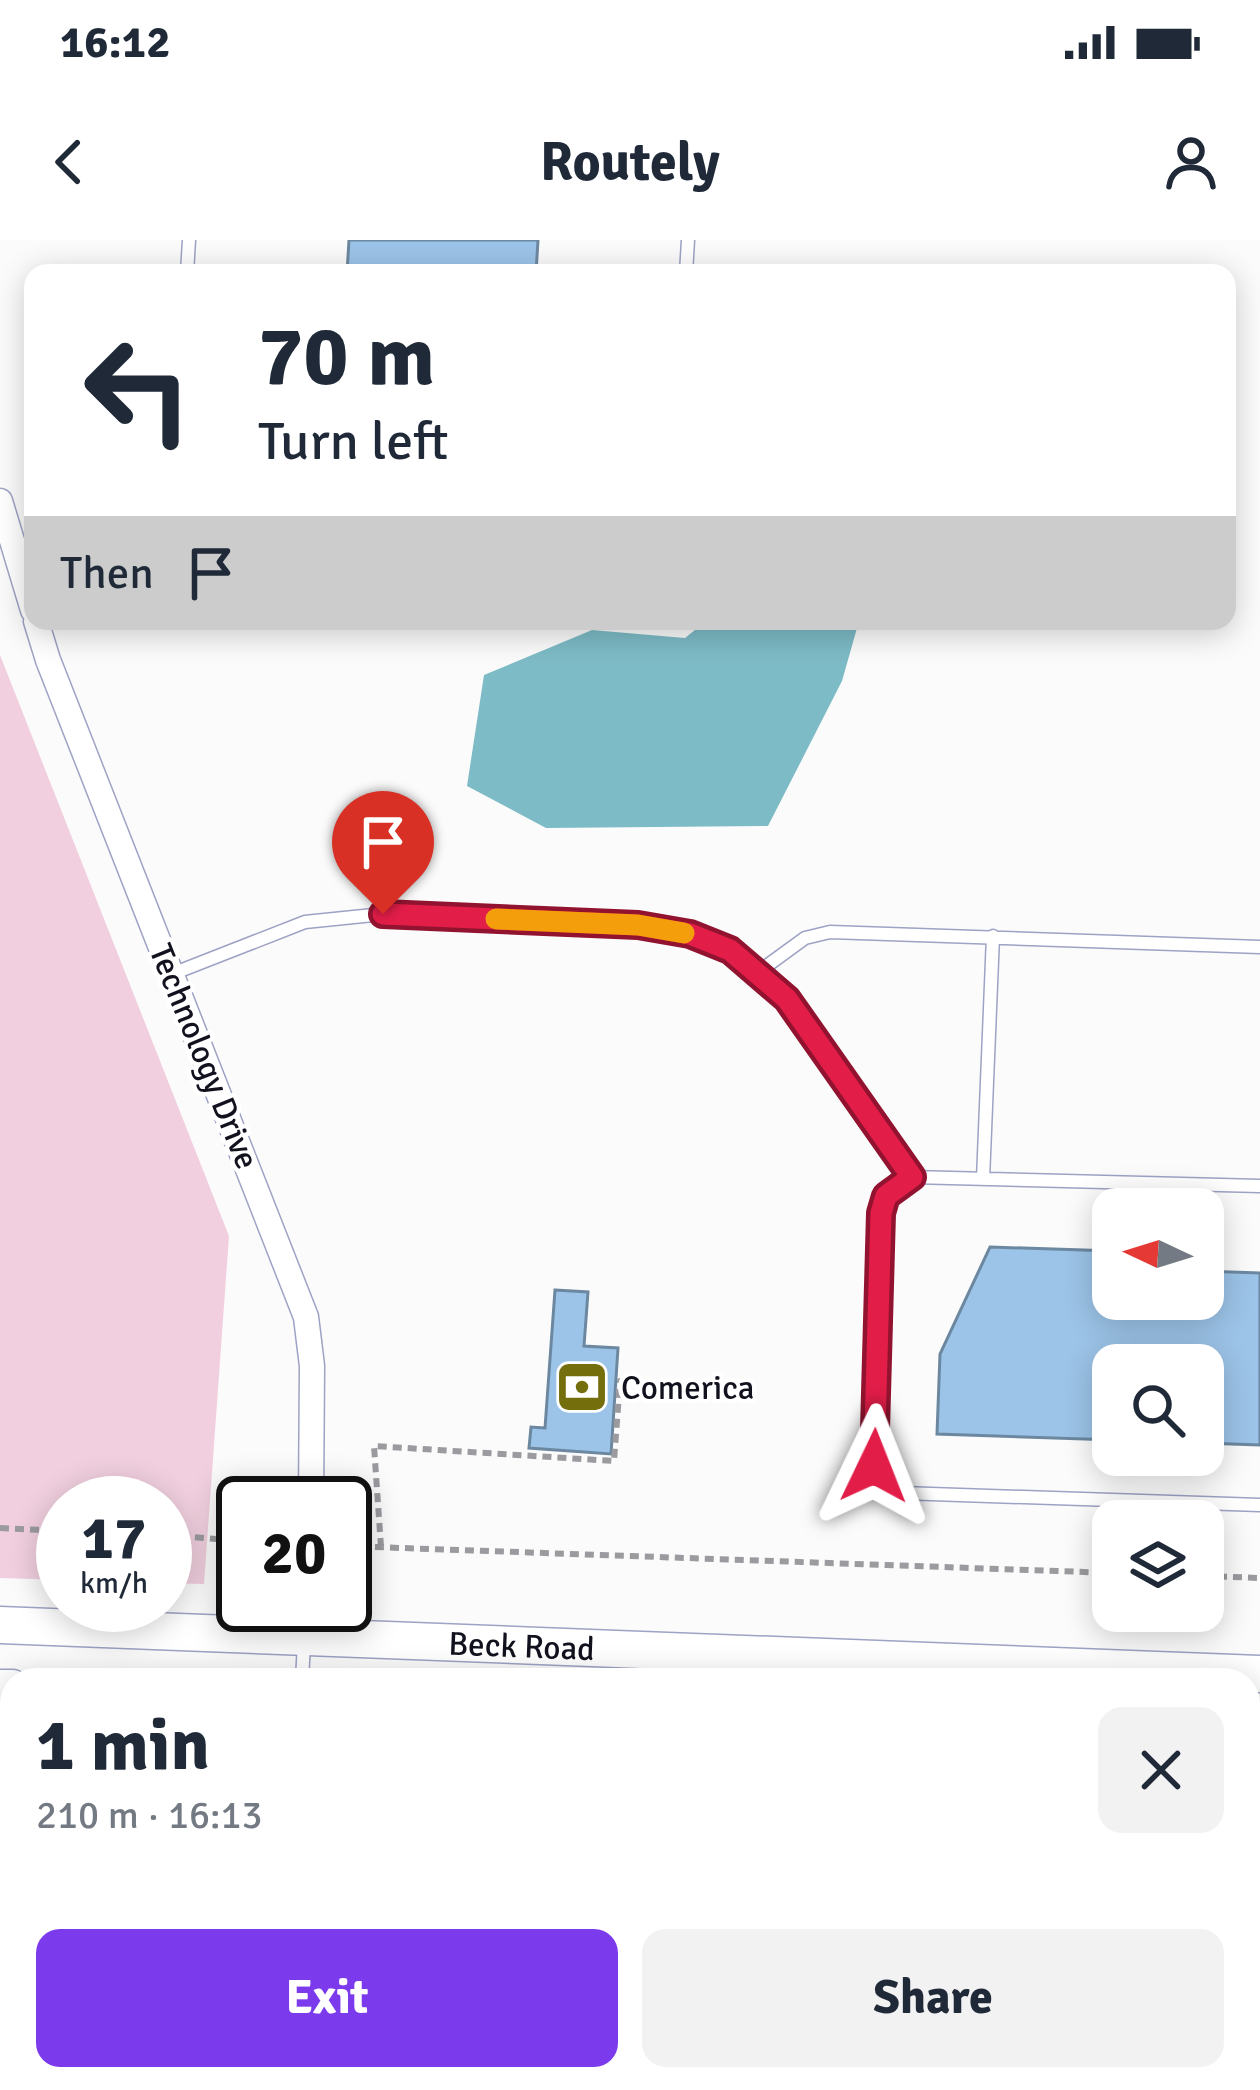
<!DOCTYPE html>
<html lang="en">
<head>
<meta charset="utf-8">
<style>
  body { margin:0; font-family:Signika,sans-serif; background:#f2f2f3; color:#1f2937; height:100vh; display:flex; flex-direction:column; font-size:45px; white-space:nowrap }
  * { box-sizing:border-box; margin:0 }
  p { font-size:39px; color:#747a83 }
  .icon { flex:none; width:66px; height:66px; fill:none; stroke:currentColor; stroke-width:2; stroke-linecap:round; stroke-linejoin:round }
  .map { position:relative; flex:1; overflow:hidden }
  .panel { position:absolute; left:0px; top:1428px; width:1260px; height:423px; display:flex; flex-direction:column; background:#fff; border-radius:36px 36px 0 0; box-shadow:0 6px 30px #0003 }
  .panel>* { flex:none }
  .hud { position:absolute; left:24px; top:24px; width:1212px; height:366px; border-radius:24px; box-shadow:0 6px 30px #0003; background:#fff; color:#1f2937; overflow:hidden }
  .needle { width:78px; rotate:274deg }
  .controls { position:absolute; left:1092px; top:948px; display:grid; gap:24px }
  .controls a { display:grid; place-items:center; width:132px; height:132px; border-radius:24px; background:#fff; box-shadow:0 6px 30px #0003; font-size:60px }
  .speed { position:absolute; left:36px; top:1236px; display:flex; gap:24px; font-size:60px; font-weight:700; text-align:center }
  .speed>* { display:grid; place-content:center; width:156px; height:156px; border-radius:50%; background:#fff; box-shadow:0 6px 30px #0003; line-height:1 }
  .speed small { font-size:30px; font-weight:400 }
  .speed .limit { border:6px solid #111; border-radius:18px; background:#fff; color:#111 }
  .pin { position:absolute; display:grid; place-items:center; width:102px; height:102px; color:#fff; margin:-123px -51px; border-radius:50% 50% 50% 0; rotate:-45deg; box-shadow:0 0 12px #0007 }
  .pin .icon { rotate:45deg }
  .me { position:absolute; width:132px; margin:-66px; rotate:2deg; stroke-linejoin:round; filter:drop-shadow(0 0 9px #0008) }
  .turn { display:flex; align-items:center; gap:42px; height:252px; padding:0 36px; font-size:54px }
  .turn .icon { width:156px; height:156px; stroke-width:2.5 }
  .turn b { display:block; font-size:84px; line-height:102px }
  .then { display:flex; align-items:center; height:114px; padding:0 36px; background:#0003; gap:24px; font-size:45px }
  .round { display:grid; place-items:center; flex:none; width:126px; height:126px; border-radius:24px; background:#f2f2f3 }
  .head { display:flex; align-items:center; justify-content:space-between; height:204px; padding:0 36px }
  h1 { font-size:72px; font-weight:800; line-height:90px }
  .button { display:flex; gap:24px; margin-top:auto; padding:24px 36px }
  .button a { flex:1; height:138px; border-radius:24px; background:#7c3aed; color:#fff; font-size:48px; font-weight:800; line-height:138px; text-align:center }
  .button a+a { background:#f2f2f3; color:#1f2937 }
  .status { display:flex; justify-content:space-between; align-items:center; height:84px; padding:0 60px; background:#fff; direction:ltr }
  .status svg { height:33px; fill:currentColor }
  header { display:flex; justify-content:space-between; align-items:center; height:156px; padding:0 36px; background:#fff; font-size:54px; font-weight:800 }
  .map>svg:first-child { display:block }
  .green { fill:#f1cfde }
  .water { fill:#7dbbc6 }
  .building { fill:#9cc4e8; stroke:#6c88a0; stroke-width:3 }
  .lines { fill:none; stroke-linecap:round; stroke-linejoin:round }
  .service-casing { stroke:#9ea2c4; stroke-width:15 }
  .minor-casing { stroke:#9ea2c4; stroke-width:27 }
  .secondary-casing { stroke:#9ea2c4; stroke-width:39 }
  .path { stroke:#9a9a9f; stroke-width:6; stroke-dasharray:9 6; stroke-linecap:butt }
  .service { stroke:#fff; stroke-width:12 }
  .minor { stroke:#fff; stroke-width:24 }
  .secondary { stroke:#fff; stroke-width:36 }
  .route-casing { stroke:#92132f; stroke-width:30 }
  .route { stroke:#e11d48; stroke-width:21 }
  .slow { stroke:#f59e0b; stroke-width:21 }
  .labels { text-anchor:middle; stroke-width:9; stroke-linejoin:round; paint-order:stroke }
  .street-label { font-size:33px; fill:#11121e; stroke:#fff }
  .poi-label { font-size:33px; fill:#11121e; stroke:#fff; text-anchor:start }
</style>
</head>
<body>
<div class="status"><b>16:12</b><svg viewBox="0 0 49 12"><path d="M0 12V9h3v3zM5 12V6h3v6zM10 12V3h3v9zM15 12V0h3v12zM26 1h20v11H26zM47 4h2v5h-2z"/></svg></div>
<header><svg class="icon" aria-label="back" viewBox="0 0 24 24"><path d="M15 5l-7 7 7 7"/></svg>Routely<svg class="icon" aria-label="person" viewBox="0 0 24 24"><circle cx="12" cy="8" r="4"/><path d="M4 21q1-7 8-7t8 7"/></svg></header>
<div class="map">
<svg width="1260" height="1850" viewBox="0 0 1260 1850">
  <rect width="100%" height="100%" fill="#fbfbfb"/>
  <path class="green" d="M0,415L229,996L204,1344L165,1343V1263H63V1340L0,1338Z
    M0,1498L12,1499V1839H386L385,1850H0Z"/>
  <path class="water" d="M706,381H859L842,441L768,586L546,588L467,546L484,435L592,390L685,398Z"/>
  <path class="building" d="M349,0H538L536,33H347Z
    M990,1007L1113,1011V1059H1203V1031L1260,1033V1205L1203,1203V1125H1113V1200L937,1194L940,1114Z
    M555,1050L588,1052L584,1106L618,1108L611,1214L529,1208L531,1187L545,1188Z"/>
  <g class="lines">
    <g class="service-casing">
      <path id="service" d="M187,33L189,0
        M686,33L688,0
        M757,733L805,698L830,692L1260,707
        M172,734L305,682L383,674L638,685L690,694L730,710L787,759L912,937
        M983,939L993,696
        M1260,946L912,937C894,946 886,953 881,972L874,1226L885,1244L902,1253L1260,1265
        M302,1440L304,1403
        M1248,1703L1260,1723
        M457,1850V1839"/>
    </g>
    <g class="minor-casing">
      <path id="minor" d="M0,261L33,370
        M36,381L48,420L306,1077L312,1126L311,1263
        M304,1395L306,1365
        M285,1850V1839"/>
    </g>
    <g class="secondary-casing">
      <g id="secondary">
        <path id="s1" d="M0,1385L1260,1434"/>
        <path d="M0,1448H12"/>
        <path d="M1248,1491H1260"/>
      </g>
    </g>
    <path class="path" d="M0,1288L63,1291
      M165,1295L243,1301
      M345,1306L1113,1333
      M381,1307L374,1206L614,1221L620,1141L645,1143
      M1203,1336L1260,1338
      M0,1491H12
      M0,1686L12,1693
      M110,1839L112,1850"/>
    <use href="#service" class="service"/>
    <use href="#minor" class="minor"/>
    <use href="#secondary" class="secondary"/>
  </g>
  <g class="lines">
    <g class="route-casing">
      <path id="route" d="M383,674L638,685L690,694L730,710L787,759L912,937L886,956L881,973L874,1226"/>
    </g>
    <use href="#route" class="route"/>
    <path class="slow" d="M496,679L638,685L684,693"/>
  </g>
  <defs>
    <g id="bank-square" transform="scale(2.7)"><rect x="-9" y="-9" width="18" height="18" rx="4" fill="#756e0c" stroke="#fff"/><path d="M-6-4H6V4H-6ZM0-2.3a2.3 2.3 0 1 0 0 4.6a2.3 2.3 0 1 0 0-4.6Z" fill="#fff"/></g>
  </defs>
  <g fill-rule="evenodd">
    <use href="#bank-square" x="582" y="1147"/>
  </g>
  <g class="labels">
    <g class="street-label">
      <text transform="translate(205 816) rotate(68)" y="12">Technology Drive</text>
      <text dy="12" stroke="none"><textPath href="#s1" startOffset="522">Beck Road</textPath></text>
    </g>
    <g class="poi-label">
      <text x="621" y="1159">Comerica</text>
    </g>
  </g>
</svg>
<div class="controls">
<a><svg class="needle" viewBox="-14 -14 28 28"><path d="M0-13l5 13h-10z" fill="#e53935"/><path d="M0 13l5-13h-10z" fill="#747a83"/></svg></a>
<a><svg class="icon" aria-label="search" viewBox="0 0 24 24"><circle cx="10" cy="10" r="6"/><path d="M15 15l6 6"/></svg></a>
<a><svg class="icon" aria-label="layers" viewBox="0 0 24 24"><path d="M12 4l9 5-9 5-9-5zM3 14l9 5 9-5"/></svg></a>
</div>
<div class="speed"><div>17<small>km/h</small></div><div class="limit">20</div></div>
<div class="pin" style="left:383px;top:674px;background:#d93025"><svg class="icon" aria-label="arrive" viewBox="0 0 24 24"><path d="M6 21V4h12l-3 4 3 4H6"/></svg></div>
<svg class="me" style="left:874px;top:1226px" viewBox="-20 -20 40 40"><path d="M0-17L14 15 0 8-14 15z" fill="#e11d48" stroke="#fff" stroke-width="4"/></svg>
<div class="hud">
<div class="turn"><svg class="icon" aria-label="left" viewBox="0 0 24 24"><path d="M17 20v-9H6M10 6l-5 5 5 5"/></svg><div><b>70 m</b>Turn left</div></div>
<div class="then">Then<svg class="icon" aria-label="arrive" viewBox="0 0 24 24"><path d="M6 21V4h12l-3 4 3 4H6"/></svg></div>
</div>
<section class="panel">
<div class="head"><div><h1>1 min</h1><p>210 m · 16:13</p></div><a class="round"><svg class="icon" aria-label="close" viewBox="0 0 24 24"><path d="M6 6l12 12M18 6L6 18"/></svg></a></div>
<div class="button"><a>Exit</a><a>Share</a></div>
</section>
</div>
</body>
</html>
